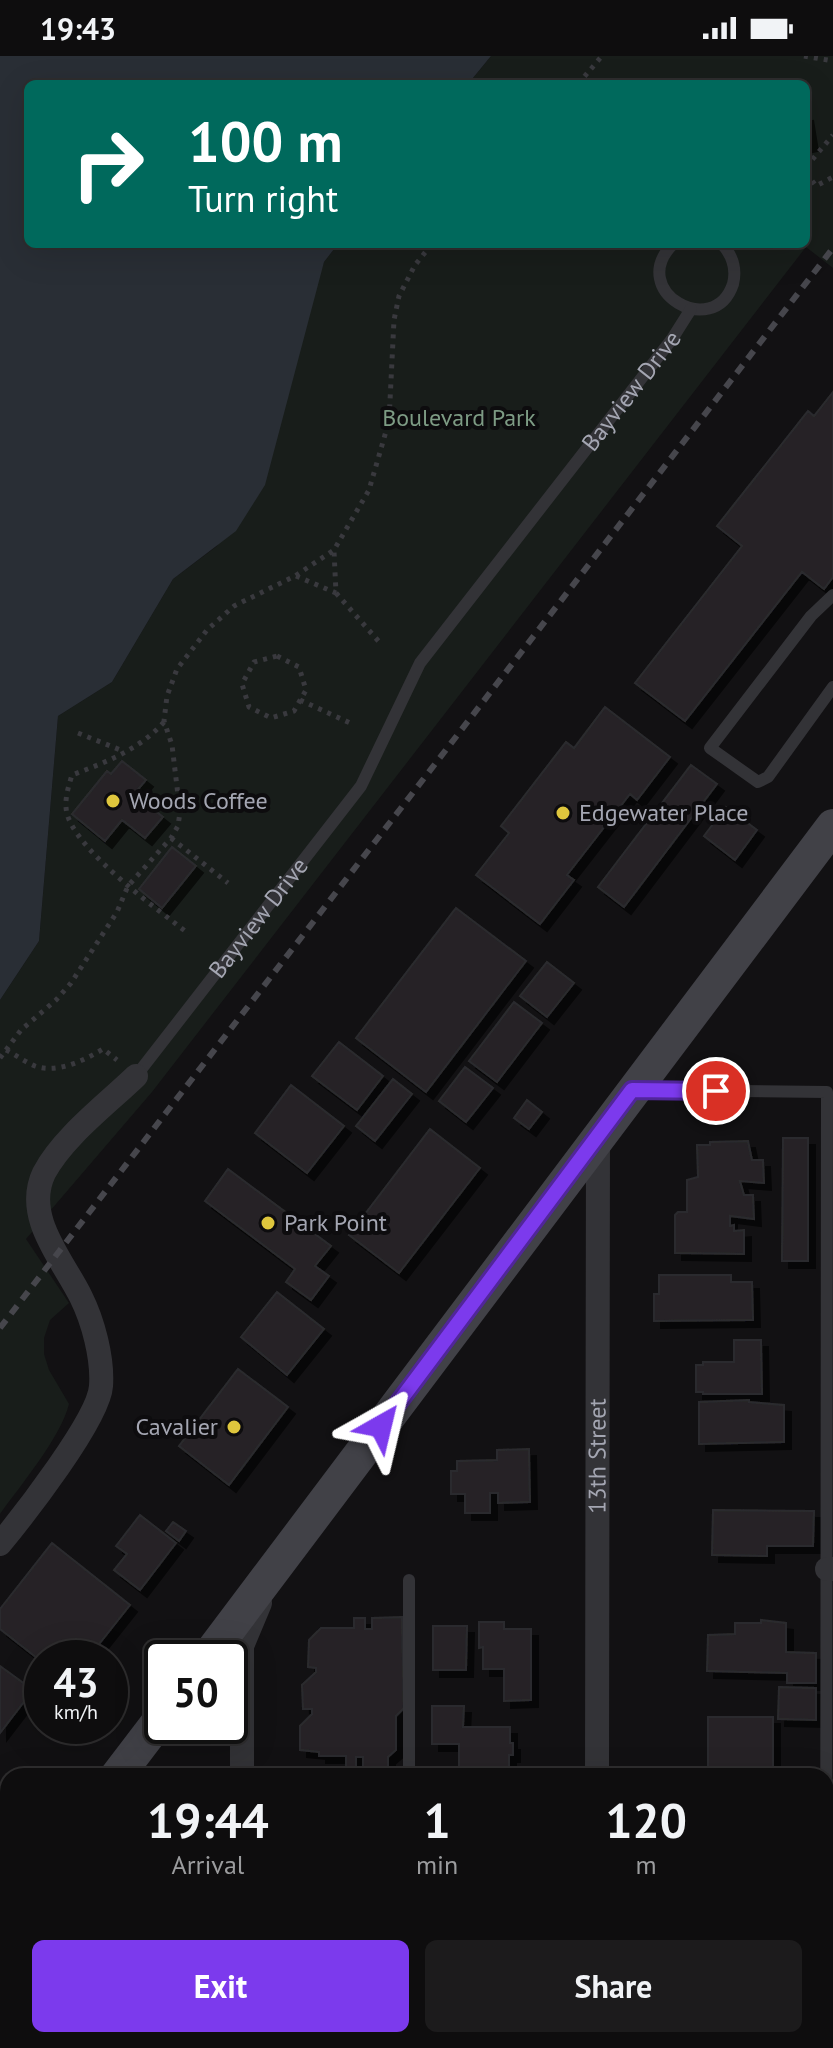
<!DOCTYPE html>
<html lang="en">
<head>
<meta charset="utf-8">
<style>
  body { margin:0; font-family:"PT Sans",sans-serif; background:#1c1b1c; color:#f1f3f6; height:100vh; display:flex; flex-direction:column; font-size:30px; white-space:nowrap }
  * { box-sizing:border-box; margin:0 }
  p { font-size:26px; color:#9b9c9e }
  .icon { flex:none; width:44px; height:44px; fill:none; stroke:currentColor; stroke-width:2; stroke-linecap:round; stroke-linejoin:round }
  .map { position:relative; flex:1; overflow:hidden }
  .details { position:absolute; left:0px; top:1712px; width:834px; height:280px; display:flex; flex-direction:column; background:#0e0d0e; border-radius:24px 24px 0 0; box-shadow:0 8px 32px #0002,0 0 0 2px #2e2d2e }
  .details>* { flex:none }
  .guide { position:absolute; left:24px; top:24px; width:786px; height:168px; border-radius:12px; box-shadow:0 8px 32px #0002,0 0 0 2px #2e2d2e; background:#00695c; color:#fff; overflow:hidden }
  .speed { position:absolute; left:24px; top:1584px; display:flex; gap:16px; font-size:40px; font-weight:700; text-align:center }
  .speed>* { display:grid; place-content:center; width:104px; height:104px; border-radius:50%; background:#0e0d0e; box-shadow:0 8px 32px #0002,0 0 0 2px #2e2d2e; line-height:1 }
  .speed small { font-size:20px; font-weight:400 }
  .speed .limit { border:4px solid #111; border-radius:12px; background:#fff; color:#111 }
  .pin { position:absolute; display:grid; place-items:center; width:68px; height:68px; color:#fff; margin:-34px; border:4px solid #fff; border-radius:50%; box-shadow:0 2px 8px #0007 }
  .me { position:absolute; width:88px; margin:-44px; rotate:37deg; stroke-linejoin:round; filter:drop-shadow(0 0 6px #0008) }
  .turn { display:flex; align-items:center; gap:28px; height:168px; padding:0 32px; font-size:36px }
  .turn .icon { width:104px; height:104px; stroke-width:2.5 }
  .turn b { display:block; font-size:56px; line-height:68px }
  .eta { display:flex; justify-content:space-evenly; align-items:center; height:136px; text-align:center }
  .eta b { font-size:48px; font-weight:700; line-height:56px }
  .cta { display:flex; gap:16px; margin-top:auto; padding:16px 32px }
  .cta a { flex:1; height:92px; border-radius:12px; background:#7c3aed; color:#fff; font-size:32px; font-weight:700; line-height:92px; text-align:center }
  .cta a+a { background:#1c1b1c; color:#f1f3f6 }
  .status { display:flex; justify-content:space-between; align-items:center; height:56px; padding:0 40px; background:#0e0d0e; direction:ltr }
  .status svg { height:22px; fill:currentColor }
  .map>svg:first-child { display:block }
  .green { fill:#181d1a }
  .water { fill:#292e35 }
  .building { fill:#252427; stroke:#2c2c2e; stroke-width:2; filter:url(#shadow) }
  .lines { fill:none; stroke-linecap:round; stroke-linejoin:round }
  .path { stroke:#39393e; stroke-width:5; stroke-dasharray:4 6; stroke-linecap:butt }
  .service { stroke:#333337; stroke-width:12 }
  .minor { stroke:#333337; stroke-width:24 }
  .secondary { stroke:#414147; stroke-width:34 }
  .rail { stroke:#46464c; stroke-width:6; stroke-dasharray:10 8; stroke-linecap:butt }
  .route-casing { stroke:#51269a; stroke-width:20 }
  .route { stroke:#7c3aed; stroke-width:14 }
  .poi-dot { fill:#dfc63d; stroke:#0d0c0e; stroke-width:3 }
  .labels { text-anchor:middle; stroke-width:8; stroke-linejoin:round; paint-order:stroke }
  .street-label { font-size:24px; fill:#a4a6b2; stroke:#0d0c0e }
  .park-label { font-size:24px; fill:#7d9b84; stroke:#0d0c0e }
  .poi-label { font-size:24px; fill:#a4a6b2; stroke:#0d0c0e; text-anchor:start }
</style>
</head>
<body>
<div class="status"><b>19:43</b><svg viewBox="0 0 49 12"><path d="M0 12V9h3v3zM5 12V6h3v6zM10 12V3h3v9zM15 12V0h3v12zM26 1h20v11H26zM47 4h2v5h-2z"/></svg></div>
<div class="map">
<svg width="833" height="1992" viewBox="0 0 833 1992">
  <defs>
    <filter id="shadow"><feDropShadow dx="7" dy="7" stdDeviation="0" flood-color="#0009"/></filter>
  </defs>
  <rect width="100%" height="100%" fill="#121113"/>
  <path class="green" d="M491,0H833V212L806,191L152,1036L26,1183L69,1247L50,1264L44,1282V1298L49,1314L69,1348C61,1381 20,1430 0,1458V944L39,885L58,660L112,626L173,523L217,490L324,206L338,188H806V28H468Z"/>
  <path class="water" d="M0,0H491L468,28H28V188H338L324,206L265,429L236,475L173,523L112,626L58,660L39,885L0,944Z"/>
  <path class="building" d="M806,57L811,88L806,89Z
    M833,336V521L824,533L802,516L685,665L635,627L742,490L717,470L808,355L814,360Z
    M605,651L670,701L637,744L630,738L567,819L574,824L540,868L476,819L509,777L501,770L566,686L574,692Z
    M122,705L146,724L134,738L163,761L145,782L122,764L105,785L72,758L107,715L111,718Z
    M691,709L717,728L624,851L598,831Z
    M726,751L757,774L735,804L704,780Z
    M172,791L196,810L162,852L139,833Z
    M456,852L526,905L426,1036L356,982Z
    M547,906L574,927L547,961L520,940Z
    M514,946L542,967L497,1026L469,1005Z
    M339,986L383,1020L357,1054L312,1020Z
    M465,1011L493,1032L466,1066L439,1045Z
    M393,1023L412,1038L375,1085L356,1070Z
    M291,1029L344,1070L307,1117L255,1077Z
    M527,1044L542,1056L529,1073L514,1062Z
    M430,1073L480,1112L399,1217L349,1179Z
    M783,1082H808V1205H782Z
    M748,1085L752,1104H763L764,1127L740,1125L744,1139H753L754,1163L730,1160V1170L734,1169V1175L744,1174V1198L675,1197V1159L678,1156H687V1124L698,1121L697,1089H710V1086Z
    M228,1113L331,1190L315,1210L329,1220L311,1244L286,1226L295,1213L205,1145Z
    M659,1219H731V1226H752L753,1264L654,1265V1238H659Z
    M277,1236L324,1273L287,1319L241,1281Z
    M734,1284H761L762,1338H703V1336H696V1309H703V1306H734Z
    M238,1313L288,1351L229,1429L179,1390Z
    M749,1344V1346L784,1349V1386L699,1388V1346Z
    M529,1393L530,1446L498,1447V1437H490V1457H465V1438H451V1415H457V1405L497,1404V1394Z
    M713,1454L814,1455L813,1490H767V1500L712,1499Z
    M140,1459L176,1487L140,1534L114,1514L127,1498L116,1490Z
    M173,1466L186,1475L179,1485L166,1475Z
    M52,1487L130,1549L88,1602H42V1606L0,1573V1553Z
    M402,1561L404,1652L396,1660V1694L388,1701V1712H363V1701H356V1712H346V1700H319V1696L300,1694V1670L312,1658V1653H303L302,1629L316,1616V1612L308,1611L309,1584L321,1572H354V1562H365V1573H372V1562Z
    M761,1564L786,1567V1596L816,1597V1627H787V1617L707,1615L708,1579L735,1578V1567H761Z
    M479,1566H504V1573H531V1644L504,1645V1613H483V1591L479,1592Z
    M433,1570H467L466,1614H433Z
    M0,1610L33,1634L0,1677Z
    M779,1631L816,1632V1664L778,1663Z
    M432,1650H464L463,1671H510V1687H513V1699H509V1715L459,1714V1688H432Z
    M708,1661H773V1711H708Z"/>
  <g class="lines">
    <path class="path" d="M804,0L833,5
      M578,28L602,0
      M806,111L833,79
      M806,117L816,130L833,121
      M296,520L336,537L334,495
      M336,537L381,588
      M277,600L299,611L306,634L294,655L271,662L249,651L242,628L254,606Z
      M300,644L350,667
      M164,666C139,694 106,706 72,719C68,732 63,747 68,761C82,799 157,853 189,878
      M78,677L123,695
      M171,782L228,827
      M6,994C16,999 25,1006 35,1010C57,1018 85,1004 103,993L117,1004
      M0,1002L21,974L56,944L71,927L117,856L128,830L171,782L178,770L180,756L172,689L164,665L167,640L177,613L207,574L234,550L295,520L334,494L369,434L389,365L394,264L399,240L415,209L432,188"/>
    <g class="service">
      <path d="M673,188C626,235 714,285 733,228C737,212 732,199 722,188"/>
      <path d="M833,539L811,560L710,692L758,726L768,721L833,631"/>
      <path id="s1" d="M136,1020L361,730L420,607L672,283L691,253"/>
      <path d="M639,1034L827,1036L826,1992"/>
      <path d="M409,1524V1720"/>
      <path d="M409,1984V1992"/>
    </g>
    <g class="minor">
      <path d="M0,1488C23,1460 99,1363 101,1330C103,1302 93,1265 81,1241C63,1204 23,1161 44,1117C63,1081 107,1048 136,1020"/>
      <path d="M827,1513H833"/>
      <path d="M242,1720V1590L260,1547"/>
      <path id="s2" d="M597,1720L598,1079"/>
      <path d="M62,1992H96"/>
      <path d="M240,1992V1984"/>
      <path d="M595,1992V1984"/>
    </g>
    <path class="secondary" d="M207,1602L833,770
      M117,1720L162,1661
      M0,1873L8,1863"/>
    <path class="rail" d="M0,1272L833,192"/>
  </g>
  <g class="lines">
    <g class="route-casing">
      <path id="route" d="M381,1370L632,1034L716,1035"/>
    </g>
    <use href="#route" class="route"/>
  </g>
  <g class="poi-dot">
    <circle cx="113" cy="745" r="8"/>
    <circle cx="563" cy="757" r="8"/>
    <circle cx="268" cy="1167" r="8"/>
    <circle cx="234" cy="1371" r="8"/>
  </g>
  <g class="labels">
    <g class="street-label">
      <text dy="8" stroke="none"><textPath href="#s1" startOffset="848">Bayview Drive</textPath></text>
      <text dy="8" stroke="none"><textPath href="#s1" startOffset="200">Bayview Drive</textPath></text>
      <text dy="8" stroke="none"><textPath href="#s2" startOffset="320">13th Street</textPath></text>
    </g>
    <g class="park-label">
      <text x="459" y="370">Boulevard Park</text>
    </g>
    <g class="poi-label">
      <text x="129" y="753">Woods Coffee</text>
      <text x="579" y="765">Edgewater Place</text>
      <text x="284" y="1175">Park Point</text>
      <text x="218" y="1379" text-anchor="end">Cavalier</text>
    </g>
  </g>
</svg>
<div class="speed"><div>43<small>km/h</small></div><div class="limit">50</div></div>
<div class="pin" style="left:716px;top:1035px;background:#d93025"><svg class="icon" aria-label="arrive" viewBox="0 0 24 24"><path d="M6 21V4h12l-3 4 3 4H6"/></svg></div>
<svg class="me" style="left:381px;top:1370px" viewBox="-20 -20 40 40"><path d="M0-17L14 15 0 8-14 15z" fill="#7c3aed" stroke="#fff" stroke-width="4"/></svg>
<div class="guide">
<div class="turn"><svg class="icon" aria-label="right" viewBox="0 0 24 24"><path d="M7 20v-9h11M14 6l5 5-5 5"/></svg><div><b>100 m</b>Turn right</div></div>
</div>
<section class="details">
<div class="eta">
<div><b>19:44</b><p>Arrival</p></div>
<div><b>1</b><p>min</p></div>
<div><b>120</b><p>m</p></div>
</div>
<div class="cta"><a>Exit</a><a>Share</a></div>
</section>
</div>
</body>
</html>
